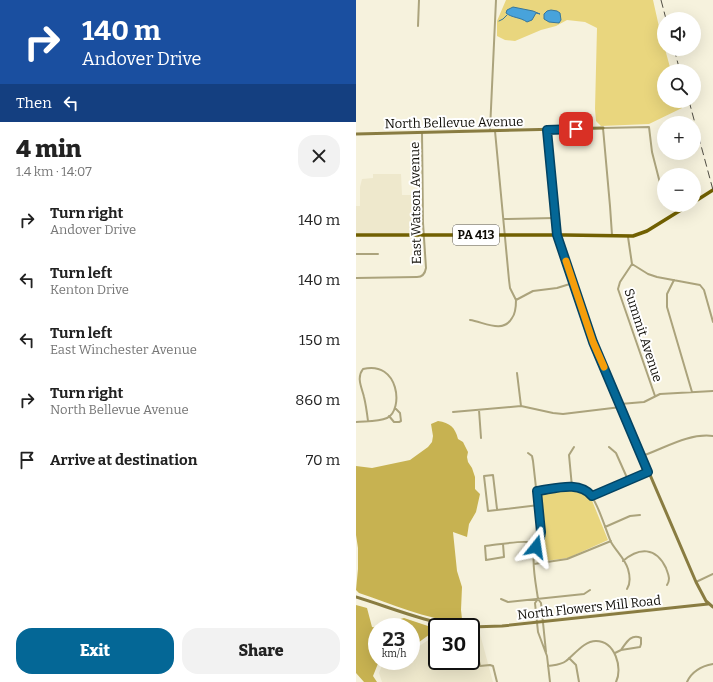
<!DOCTYPE html>
<html lang="en">
<head>
<meta charset="utf-8">
<style>
  body { margin:0; font-family:Bitter,serif; background:#f2f2f2; color:#222; height:100vh; display:flex; flex-direction:column; font-size:15px; white-space:nowrap }
  * { box-sizing:border-box; margin:0 }
  p { font-size:13px; color:#767676 }
  .icon { flex:none; width:22px; height:22px; fill:none; stroke:currentColor; stroke-width:2; stroke-linecap:round; stroke-linejoin:round }
  .map { position:relative; flex:1; overflow:hidden }
  .sheet { display:flex; flex-direction:column; background:#fff; width:356px }
  .sheet>* { flex:none }
  .top-card { background:#1a4fa0; color:#fff; overflow:hidden }
  .controls { position:absolute; left:301px; top:12px; display:grid; gap:8px }
  .controls a { display:grid; place-items:center; width:44px; height:44px; border-radius:50%; background:#fff; box-shadow:0 4px 16px #0002; font-size:20px }
  .speed { position:absolute; left:12px; top:618px; display:flex; gap:8px; font-size:20px; font-weight:700; text-align:center }
  .speed>* { display:grid; place-content:center; width:52px; height:52px; border-radius:50%; background:#fff; box-shadow:0 4px 16px #0002; line-height:1 }
  .speed small { font-size:10px; font-weight:400 }
  .speed .limit { border:2px solid #111; border-radius:6px; background:#fff; color:#111 }
  .pin { position:absolute; display:grid; place-items:center; width:34px; height:34px; color:#fff; margin:-17px; border-radius:8px; box-shadow:0 2px 6px #0006 }
  .me { position:absolute; width:44px; margin:-22px; rotate:15deg; stroke-linejoin:round; filter:drop-shadow(0 0 3px #0008) }
  .turn { display:flex; align-items:center; gap:14px; height:84px; padding:0 16px; font-size:18px }
  .turn .icon { width:52px; height:52px; stroke-width:2.5 }
  .turn b { display:block; font-size:28px; line-height:34px }
  .then { display:flex; align-items:center; height:38px; padding:0 16px; background:#0003; gap:8px; font-size:15px }
  .round { display:grid; place-items:center; flex:none; width:42px; height:42px; border-radius:16px; background:#f2f2f2 }
  .headline { display:flex; align-items:center; justify-content:space-between; height:68px; padding:0 16px }
  h1 { font-size:24px; font-weight:800; line-height:30px }
  .cta { display:flex; gap:8px; margin-top:auto; padding:8px 16px }
  .cta a { flex:1; height:46px; border-radius:16px; background:#046796; color:#fff; font-size:16px; font-weight:800; line-height:46px; text-align:center }
  .cta a+a { background:#f2f2f2; color:#222 }
  ul { padding:0; list-style:none }
  li { display:flex; align-items:center; gap:12px; height:60px; padding:0 16px }
  li div { flex:1 }
  li b { display:block; font-size:15px }
  li em { font-style:normal }
  main { display:flex; flex:1; min-height:0 }
  .map>svg:first-child { display:block }
  .built { fill:#eee8cc }
  .green { fill:#e9d67e }
  .forest { fill:#c7b251 }
  .water { fill:#48a3db; stroke:#37769b }
  .lines { fill:none; stroke-linecap:round; stroke-linejoin:round }
  .stream { stroke:#37769b; stroke-width:1 }
  .street { stroke:#aba37c; stroke-width:2 }
  .secondary { stroke:#897c41; stroke-width:3 }
  .primary { stroke:#716001; stroke-width:3.5 }
  .rail { stroke:#504d43; stroke-width:1; stroke-dasharray:8 4; stroke-linecap:butt }
  .route-casing { stroke:#034362; stroke-width:10 }
  .route { stroke:#046796; stroke-width:7 }
  .slow { stroke:#f59e0b; stroke-width:7 }
  .labels { text-anchor:middle; stroke-width:4; stroke-linejoin:round; paint-order:stroke }
  .shield { fill:#fff; stroke:#565551; stroke-width:1 }
  .shield-label { font-size:12px; font-weight:bold; fill:#0e0c06 }
  .street-label { font-size:13px; fill:#0e0c06; stroke:#fff }
</style>
</head>
<body>
<main>
<section class="sheet">
<div class="top-card">
<div class="turn"><svg class="icon" aria-label="right" viewBox="0 0 24 24"><path d="M7 20v-9h11M14 6l5 5-5 5"/></svg><div><b>140 m</b>Andover Drive</div></div>
<div class="then">Then<svg class="icon" aria-label="left" viewBox="0 0 24 24"><path d="M17 20v-9H6M10 6l-5 5 5 5"/></svg></div>
</div>
<div class="headline"><div><h1>4 min</h1><p>1.4 km · 14:07</p></div><a class="round"><svg class="icon" aria-label="close" viewBox="0 0 24 24"><path d="M6 6l12 12M18 6L6 18"/></svg></a></div>
<ul>
<li><svg class="icon" aria-label="right" viewBox="0 0 24 24"><path d="M7 20v-9h11M14 6l5 5-5 5"/></svg><div><b>Turn right</b><p>Andover Drive</p></div><em>140 m</em></li>
<li><svg class="icon" aria-label="left" viewBox="0 0 24 24"><path d="M17 20v-9H6M10 6l-5 5 5 5"/></svg><div><b>Turn left</b><p>Kenton Drive</p></div><em>140 m</em></li>
<li><svg class="icon" aria-label="left" viewBox="0 0 24 24"><path d="M17 20v-9H6M10 6l-5 5 5 5"/></svg><div><b>Turn left</b><p>East Winchester Avenue</p></div><em>150 m</em></li>
<li><svg class="icon" aria-label="right" viewBox="0 0 24 24"><path d="M7 20v-9h11M14 6l5 5-5 5"/></svg><div><b>Turn right</b><p>North Bellevue Avenue</p></div><em>860 m</em></li>
<li><svg class="icon" aria-label="arrive" viewBox="0 0 24 24"><path d="M6 21V4h12l-3 4 3 4H6"/></svg><div><b>Arrive at destination</b></div><em>70 m</em></li>
</ul>
<div class="cta"><a>Exit</a><a>Share</a></div>
</section>
<div class="map">
<svg width="357" height="682" viewBox="0 0 357 682">
  <rect width="100%" height="100%" fill="#f6f2dd"/>
  <path class="built" d="M17,174H45L46,195H55L56,207H65V233H0V206H4V187L6,179L17,178Z
    M115,633L124,634L137,682H26L23,673L27,663L29,661H55V648L62,647L81,634V661H115Z"/>
  <path class="green" d="M150,0H297L308,49H309L315,71H308V101H324L326,108L293,124L245,126L240,121L239,109L241,28L229,22L211,20L200,26L185,30L159,41L149,40L141,36V21Z
    M218,489L227,490L235,498L252,540L212,558L181,562C177,551 186,545 187,535C189,521 182,507 184,493Z"/>
  <path class="forest" d="M82,421C94,423 99,427 102,439L107,442L112,452L111,457L112,462L116,468L119,477V489L124,494L120,512L113,524L111,537L97,532L101,571L106,587L105,610L106,619L104,622C69,619 36,604 3,593L0,590L2,569V548L0,535V466L16,468L54,460L72,447L76,442L77,436L75,424Z
    M0,605L11,608L16,627L21,628V661H23L17,676L21,682H8L0,673Z
    M48,618L81,629L59,645H55V627H22C27,624 31,625 35,623C40,621 43,619 48,618Z"/>
  <path class="water" d="M157,7L177,11L184,14L180,13L176,20L171,22C164,17 156,18 150,13L151,10Z
    M195,10L201,11L204,13L205,20L203,23L193,22L188,19V14L191,11Z"/>
  <g class="lines">
    <path class="stream" d="M143,21L147,19L151,15"/>
    <path class="street" d="M62,26L63,0
      M134,130L140,0
      M139,131L153,280L154,288L160,300
      M148,219L199,218
      M256,235L254,206L247,128L293,127L296,152L305,187
      M272,237L276,264L264,282L262,289L299,396
      M0,254H22
      M276,264L292,274L301,277L344,285L348,290L357,322
      M0,278L61,277C66,277 69,274 70,268L67,223L66,132
      M318,280L311,294V307L336,392
      M114,320C128,322 147,334 156,318C160,313 160,306 160,300L177,291L201,288L217,283
      M161,373L165,406
      M264,404L288,402L304,394L357,391
      M123,410L125,438
      M97,412L165,406L197,413L207,414L265,407
      M33,416L38,422H43L45,421L44,413L39,408
      M0,422C9,421 22,422 31,418C48,410 43,360 7,369C0,378 6,388 8,397C10,405 11,413 12,421
      M253,447L260,453L272,480
      M172,453L176,456L177,461L185,532C185,541 179,546 178,553C176,566 180,585 182,599L179,603L182,632L191,656
      M286,456C309,448 332,433 357,436
      M216,487L213,455L218,447
      M181,491C193,489 219,483 230,490C240,496 250,531 255,542C260,551 269,559 272,569C274,576 275,583 271,589
      M236,496L292,472
      M141,509L137,475L128,476L132,511L183,505
      M249,527L274,516L284,515
      M147,544L148,557L130,560L129,546C139,545 162,541 171,542C174,543 177,545 180,547
      M267,561C283,547 300,547 310,568C312,574 315,579 311,585
      M178,564L211,559L255,541
      M340,582L357,574
      M145,599L152,602L228,594L234,590
      M182,599L185,603L190,652
      M123,628L119,634L118,638L124,666L134,665L137,666L141,682
      M259,653L265,650L284,647L285,644V638C275,633 270,643 265,650
      M191,656L194,682
      M213,658L220,665L223,682
      M192,666C198,665 205,665 210,661C219,654 228,641 240,641C259,641 267,668 260,682
      M331,682C336,671 346,666 357,664"/>
    <path class="secondary" d="M191,130L201,235L237,342L340,582L350,601L357,607
      M0,134L247,128
      M0,597C36,608 71,623 108,627
      M115,627L146,626L352,604"/>
    <path class="primary" d="M338,202L357,190
      M0,235H209L277,236L291,231L333,205"/>
    <path class="rail" d="M305,0L310,19
      M318,49L324,71
      M333,101L357,190"/>
  </g>
  <g class="lines">
    <g class="route-casing">
      <path id="route" d="M180,547L184,538L185,532L181,491C198,489 223,480 236,496L292,472L237,342L201,235L191,130L220,129"/>
    </g>
    <use href="#route" class="route"/>
    <path class="slow" d="M210,261L237,342L248,367"/>
  </g>
  <g class="labels">
    <rect class="shield" x="97" y="225" width="46" height="20" rx="3"/>
    <g class="shield-label">
      <text x="120" y="239">PA 413</text>
    </g>
    <g class="street-label">
      <text transform="translate(98 122) rotate(-1)" y="5">North Bellevue Avenue</text>
      <text transform="translate(59 203) rotate(-91)" y="5">East Watson Avenue</text>
      <text transform="translate(288 335) rotate(72)" y="5">Summit Avenue</text>
      <text transform="translate(233 607) rotate(-6)" y="5">North Flowers Mill Road</text>
    </g>
  </g>
</svg>
<div class="controls">
<a><svg class="icon" aria-label="sound" viewBox="0 0 24 24"><path d="M4 9h4l5-4v14l-5-4H4zM17 9q2 3 0 6"/></svg></a>
<a><svg class="icon" aria-label="search" viewBox="0 0 24 24"><circle cx="10" cy="10" r="6"/><path d="M15 15l6 6"/></svg></a>
<a>+</a>
<a>−</a>
</div>
<div class="speed"><div>23<small>km/h</small></div><div class="limit">30</div></div>
<div class="pin" style="left:220px;top:129px;background:#d93025"><svg class="icon" aria-label="arrive" viewBox="0 0 24 24"><path d="M6 21V4h12l-3 4 3 4H6"/></svg></div>
<svg class="me" style="left:180px;top:547px" viewBox="-20 -20 40 40"><path d="M0-17L14 15 0 8-14 15z" fill="#046796" stroke="#fff" stroke-width="4"/></svg>
</div>
</main>
</body>
</html>
